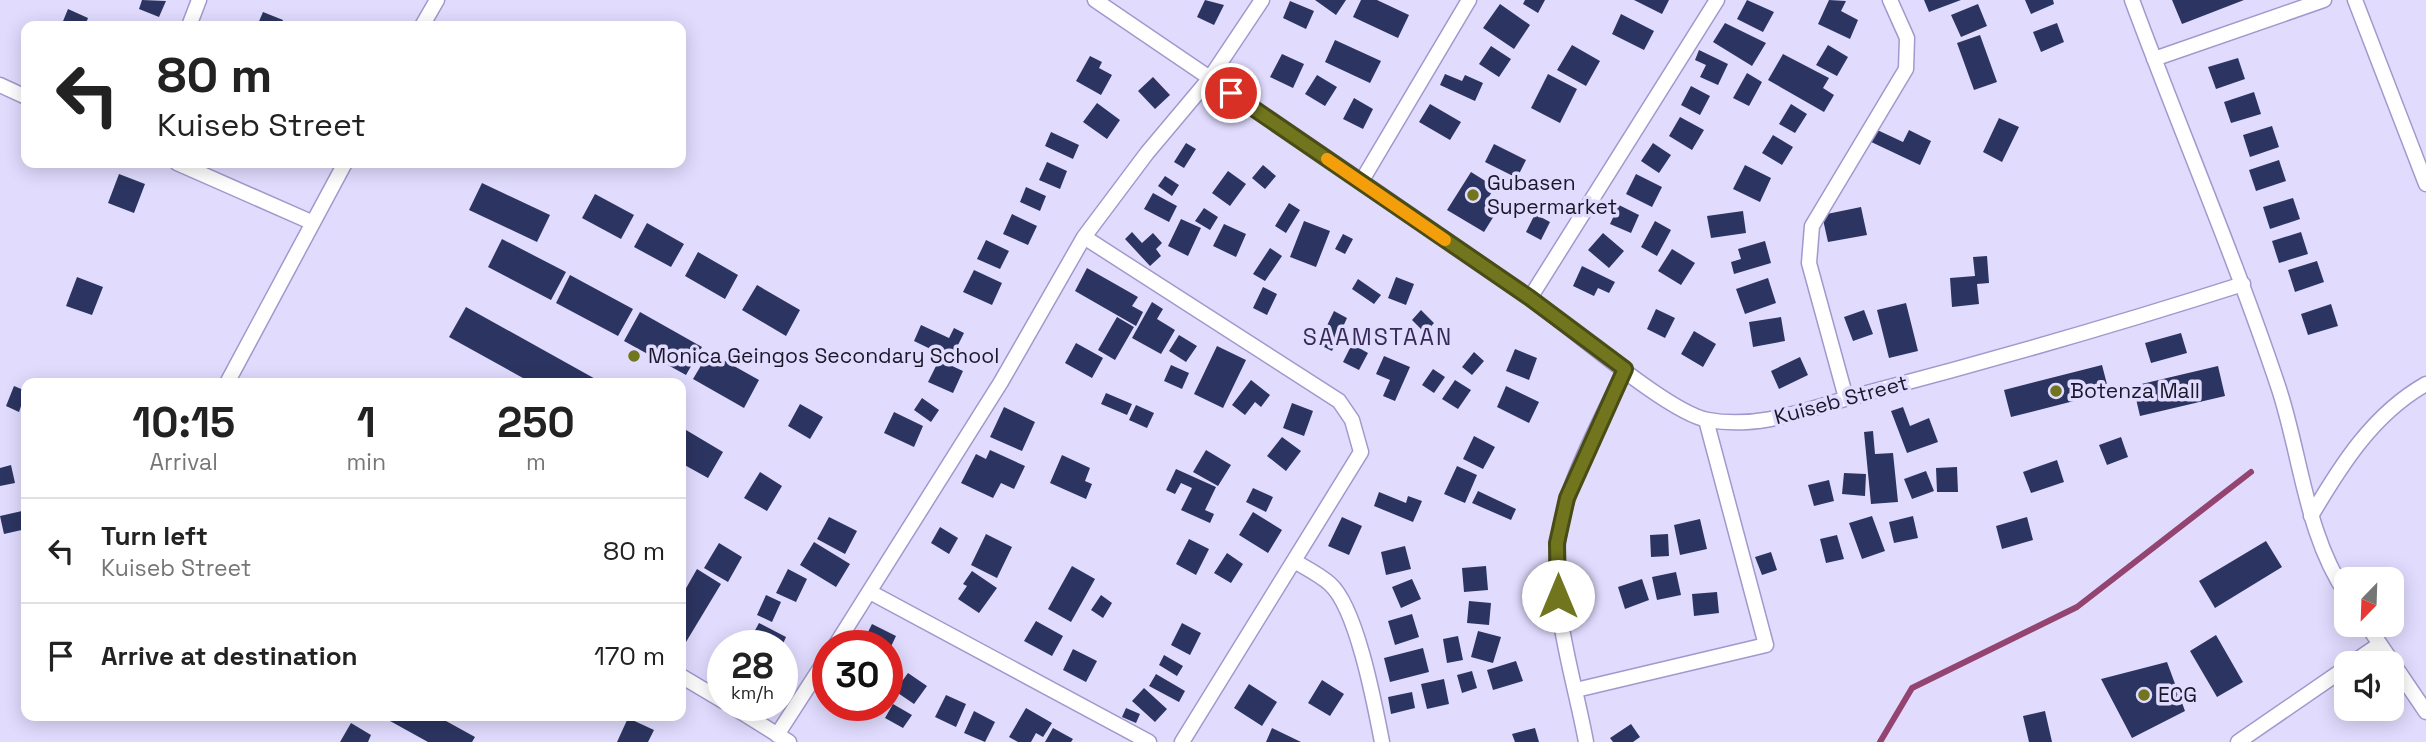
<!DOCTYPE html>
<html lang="en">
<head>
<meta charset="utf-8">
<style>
  body { margin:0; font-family:"Space Grotesk",sans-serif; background:#f2f2f2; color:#222; height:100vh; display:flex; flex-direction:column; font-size:26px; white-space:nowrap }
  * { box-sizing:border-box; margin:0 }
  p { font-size:23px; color:#767676 }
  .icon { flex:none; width:38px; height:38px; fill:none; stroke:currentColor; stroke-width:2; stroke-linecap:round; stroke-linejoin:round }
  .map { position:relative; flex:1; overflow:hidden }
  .side { position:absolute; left:21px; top:378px; width:665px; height:343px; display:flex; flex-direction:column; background:#fff; border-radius:14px; box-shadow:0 4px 18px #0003 }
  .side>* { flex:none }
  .top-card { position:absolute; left:21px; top:21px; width:665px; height:147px; border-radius:14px; box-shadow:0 4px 18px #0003; background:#fff; color:#222; overflow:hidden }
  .needle { width:46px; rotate:203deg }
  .controls { position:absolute; left:2334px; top:567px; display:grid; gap:14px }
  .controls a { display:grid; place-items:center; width:70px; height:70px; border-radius:14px; background:#fff; box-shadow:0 4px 18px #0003; font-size:35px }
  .speed { position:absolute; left:707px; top:630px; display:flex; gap:14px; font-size:35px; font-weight:700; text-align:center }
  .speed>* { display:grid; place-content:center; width:91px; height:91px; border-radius:50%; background:#fff; box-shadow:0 4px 18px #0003; line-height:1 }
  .speed small { font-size:18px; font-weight:400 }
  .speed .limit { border:10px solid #d22; background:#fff; color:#111 }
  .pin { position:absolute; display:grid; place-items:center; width:60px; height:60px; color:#fff; margin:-30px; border:4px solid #fff; border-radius:50%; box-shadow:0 2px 7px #0007 }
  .me { position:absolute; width:77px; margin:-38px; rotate:0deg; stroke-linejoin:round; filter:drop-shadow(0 0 5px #0008) }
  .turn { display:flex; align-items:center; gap:24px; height:147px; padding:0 21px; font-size:32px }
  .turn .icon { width:91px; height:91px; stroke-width:2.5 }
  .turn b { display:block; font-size:49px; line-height:60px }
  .eta { display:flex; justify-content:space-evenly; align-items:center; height:119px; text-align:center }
  .eta b { font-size:42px; font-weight:700; line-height:49px }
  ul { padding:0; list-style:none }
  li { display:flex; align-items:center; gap:21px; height:105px; padding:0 21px; border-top:2px solid #e0e0e0 }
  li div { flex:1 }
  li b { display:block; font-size:26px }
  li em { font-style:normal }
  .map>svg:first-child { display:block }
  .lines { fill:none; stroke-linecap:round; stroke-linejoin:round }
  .stream { stroke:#944470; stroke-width:6 }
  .building { fill:#2c3561 }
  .minor-casing { stroke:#a298cd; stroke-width:17 }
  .minor { stroke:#fff; stroke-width:14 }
  .route-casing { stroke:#494c14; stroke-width:18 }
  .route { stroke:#70751e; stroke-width:12 }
  .slow { stroke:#f59e0b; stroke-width:12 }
  .poi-dot { fill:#70751e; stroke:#e1dcfe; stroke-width:2.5 }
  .labels { text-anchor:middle; stroke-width:7; stroke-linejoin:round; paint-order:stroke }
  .poi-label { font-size:21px; fill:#1b172b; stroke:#e1dcfe; text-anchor:start }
  .street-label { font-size:21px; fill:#1b172b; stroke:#e1dcfe }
  .neighbourhood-label { font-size:23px; letter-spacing:2px; fill:#362a57; stroke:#e1dcfe }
</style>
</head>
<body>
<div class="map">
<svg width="2426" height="742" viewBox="0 0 2426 742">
  <rect width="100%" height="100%" fill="#e1dcfe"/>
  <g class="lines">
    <path class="stream" d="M1880,742L1912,688L2077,607L2251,472"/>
  </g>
  <path class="building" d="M142,0L166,1L159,17L139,9Z
    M1205,0L1224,5L1214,25L1197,17Z
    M1315,0H1346L1336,15Z
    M1361,0H1377L1409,15L1398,38L1353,17Z
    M1525,0H1545L1538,13L1523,4Z
    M1634,0H1669L1662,14Z
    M1747,0L1774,12L1763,32L1737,19Z
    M1829,0L1846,1L1841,11L1858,20L1850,39L1818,24Z
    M1924,0H1961L1929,12Z
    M2025,0H2053L2054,4L2031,14Z
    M2172,0H2244L2182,24Z
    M1290,1L1314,11L1306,29L1283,18Z
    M1500,4L1530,25L1514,49L1483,28Z
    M1978,4L1987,26L1961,37L1951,15Z
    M68,9L88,18L85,26H61Z
    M263,12L283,20L281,26H257Z
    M1621,14L1654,31L1644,50L1612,34Z
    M1725,23L1766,43L1752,66L1713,42Z
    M2057,23L2064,42L2041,52L2033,32Z
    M1980,35L1997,82L1974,90L1957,43Z
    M1335,40L1381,61L1370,83L1325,62Z
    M1572,45L1600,61L1586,86L1557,70Z
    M1828,45L1848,57L1837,76L1816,65Z
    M1491,46L1511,59L1499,77L1479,64Z
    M1699,50L1728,64L1718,85L1700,77L1706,65L1695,60Z
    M1282,54L1304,64L1293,88L1270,77Z
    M1783,54L1829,78L1823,88L1834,95L1824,112L1768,80Z
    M1090,56L1102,62L1099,68L1112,75L1101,95L1076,81Z
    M2238,58L2245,79L2216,89L2208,67Z
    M1747,73L1762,82L1749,106L1733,98Z
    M1445,74L1462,81L1465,75L1483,83L1475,101L1440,85Z
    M1548,74L1577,89L1560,123L1531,108Z
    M1317,75L1337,87L1325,106L1305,94Z
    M1153,77L1170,95L1155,109L1138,91Z
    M1691,86L1710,96L1700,115L1681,105Z
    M2254,92L2261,114L2231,123L2224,102Z
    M1354,98L1373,109L1363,129L1343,119Z
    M1097,103L1120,120L1107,139L1083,122Z
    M1430,104L1461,122L1450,140L1419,122Z
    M1791,104L1807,114L1795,133L1779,124Z
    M1680,117L1704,130L1692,150L1669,136Z
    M1999,118L2019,127L2002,162L1983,152Z
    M2272,126L2279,147L2250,157L2243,135Z
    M1873,128L1903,142L1909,130L1931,141L1920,165L1867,140Z
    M1051,132L1079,145L1073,159L1045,146Z
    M1773,135L1793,147L1782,165L1762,153Z
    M1186,143L1196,149L1184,168L1174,162Z
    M1653,143L1671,155L1659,173L1641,161Z
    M1494,144L1526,160L1517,178L1485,162Z
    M2279,160L2286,181L2256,191L2249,170Z
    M1047,162L1067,171L1060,189L1039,180Z
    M1263,165L1276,176L1265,189L1252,178Z
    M1745,165L1771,178L1760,202L1733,189Z
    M1228,171L1246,184L1230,206L1212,193Z
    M1471,172L1495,187L1485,203L1497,211L1484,232L1447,210Z
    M119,174L145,184L134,213L108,203Z
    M1636,174L1662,187L1652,207L1626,194Z
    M1165,176L1179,185L1172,196L1158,186Z
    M482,183L550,215L537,242L469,210Z
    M1026,187L1046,196L1040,211L1020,202Z
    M1153,193L1177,206L1169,222L1144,209Z
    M595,194L634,215L621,239L582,218Z
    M2293,198L2300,219L2270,229L2263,207Z
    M1289,203L1300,210L1286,233L1275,226Z
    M1619,205L1639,215L1631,233L1610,224Z
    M1861,207L1867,235L1828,242L1822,215Z
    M1204,208L1218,217L1210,230L1195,221Z
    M1743,211L1746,233L1711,238L1707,216Z
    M1012,214L1037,226L1028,245L1003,234Z
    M1535,214L1550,222L1541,240L1526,232Z
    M1181,219L1201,228L1188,256L1168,246Z
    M1304,221L1330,231L1316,267L1290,257Z
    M1655,221L1671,230L1657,256L1641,247Z
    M647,223L684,244L671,267L634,247Z
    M1224,224L1246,234L1236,257L1213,246Z
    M1132,232L1142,243L1153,233L1162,243L1156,249L1161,256L1150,266L1125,239Z
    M2301,232L2308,254L2279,263L2272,241Z
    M1603,233L1624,251L1609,268L1588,250Z
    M1343,234L1353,239L1345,254L1335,249Z
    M502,239L566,272L551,300L488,267Z
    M986,240L1009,251L1000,269L977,259Z
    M1765,241L1771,263L1734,274L1731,262L1741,259L1738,249Z
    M1270,248L1282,256L1265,281L1253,274Z
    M1672,249L1695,263L1681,285L1658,271Z
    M698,252L738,275L725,299L685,276Z
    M1987,256L1989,283L1977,284L1979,304L1952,307L1950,278L1975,276L1973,257Z
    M2317,261L2324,282L2295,292L2288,270Z
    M1582,266L1615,282L1609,293L1598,288L1594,296L1573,286Z
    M1087,268L1138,297L1132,306L1143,312L1136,326L1075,291Z
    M974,270L1002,283L992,305L963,292Z
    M570,275L633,309L618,336L556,303Z
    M77,277L103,287L92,315L66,306Z
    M1396,277L1414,284L1406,305L1388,298Z
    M1768,278L1776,303L1745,314L1736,289Z
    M1358,279L1381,295L1374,304L1352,289Z
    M757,285L800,310L786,336L742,310Z
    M1263,287L1277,294L1267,315L1253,308Z
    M1152,302L1163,309L1157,319L1175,330L1161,354L1132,338Z
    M1906,303L1918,351L1889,358L1877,310Z
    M2331,304L2338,326L2308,335L2301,314Z
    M466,307L599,381L598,383H532L449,337Z
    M1656,309L1675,318L1665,338L1647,329Z
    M1421,310L1434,323L1425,333L1412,320Z
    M1864,310L1873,334L1853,341L1844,317Z
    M1334,311L1347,318L1332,351L1318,344Z
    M640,312L702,347L686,375L624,341Z
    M1117,317L1134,327L1115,360L1098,350Z
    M1781,317L1785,341L1753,347L1749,322Z
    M921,325L949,338L954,328L964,333L951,359L914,341Z
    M1694,331L1716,344L1703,367L1681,354Z
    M2181,333L2187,353L2151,363L2145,343Z
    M1179,335L1197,346L1186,362L1169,351Z
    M1076,343L1103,358L1092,378L1065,363Z
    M1352,344L1368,353L1359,370L1343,362Z
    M1217,346L1246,360L1223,408L1194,394Z
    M1515,349L1537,358L1529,380L1506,371Z
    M709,352L759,380L744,408L693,379Z
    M1474,352L1484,361L1472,375L1462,367Z
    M1384,356L1410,367L1395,401L1383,396L1390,380L1376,374Z
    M1800,357L1808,375L1779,389L1771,371Z
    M939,360L963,371L953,393L928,382Z
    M1171,365L1189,373L1182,389L1164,381Z
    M2102,365L2109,392L2011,417L2004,390Z
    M2218,366L2225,396L2140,416L2133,386Z
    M1433,369L1445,377L1434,393L1422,385Z
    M1251,380L1270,395L1261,407L1255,402L1245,415L1232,405Z
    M1455,380L1471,390L1458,409L1442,399Z
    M14,386L26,391L19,412L6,406Z
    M1506,386L1539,402L1529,423L1497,407Z
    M1106,393L1132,404L1127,415L1101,404Z
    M922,398L939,410L931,422L914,410Z
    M1292,403L1313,411L1304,436L1283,428Z
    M800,404L823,417L810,439L788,426Z
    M1136,405L1154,413L1147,428L1129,420Z
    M1004,407L1035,422L1022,451L990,437Z
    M1903,407L1910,426L1929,418L1938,442L1907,453L1891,411Z
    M894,412L923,426L914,447L884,433Z
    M681,427L723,452L708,478L681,463Z
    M1873,431L1875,454L1893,453L1898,502L1871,504L1864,432Z
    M1474,436L1495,447L1483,469L1463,459Z
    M1282,437L1301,451L1286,471L1267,456Z
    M2121,437L2128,457L2107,465L2099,445Z
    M990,450L1025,466L1014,489L1001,483L993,498L961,483L976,454L986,459Z
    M1206,450L1231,465L1218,486L1193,472Z
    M1062,455L1090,468L1085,481L1092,484L1086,499L1050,483Z
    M2057,460L2064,482L2031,493L2023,472Z
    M11,465L15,483L0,486V468Z
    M1457,466L1477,475L1465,503L1444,494Z
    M1957,467L1958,492H1937L1936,468Z
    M1176,469L1216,487L1205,510L1214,514L1210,523L1181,510L1192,488L1181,483L1175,494L1166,490Z
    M1926,471L1934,491L1912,499L1904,479Z
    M760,472L782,486L767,511L744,498Z
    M1844,473L1866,474L1865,496L1842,494Z
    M1829,480L1834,501L1814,506L1808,485Z
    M1253,488L1273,497L1266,512L1246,502Z
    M1478,491L1516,509L1511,520L1472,503Z
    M1379,492L1406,503L1408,496L1422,501L1413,522L1374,506Z
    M22,511L26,529L4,534L0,516Z
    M1253,512L1282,530L1268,553L1239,535Z
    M1872,516L1885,551L1862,559L1849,523Z
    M1913,516L1918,538L1894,543L1889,522Z
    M829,517L857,531L845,554L817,539Z
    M1342,517L1362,526L1349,555L1328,546Z
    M2027,517L2033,540L2002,549L1996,526Z
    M1700,519L1707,549L1680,555L1674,525Z
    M940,527L958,538L949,554L931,543Z
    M986,534L1012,547L997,578L971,565Z
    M1668,534L1669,556L1651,557L1650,535Z
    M1837,535L1844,559L1826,563L1820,539Z
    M1189,539L1209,549L1196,575L1176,564Z
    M2266,541L2282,567L2215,608L2199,581Z
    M814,542L850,564L836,587L800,565Z
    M719,543L742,557L728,582L704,568Z
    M1405,546L1411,569L1386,575L1381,552Z
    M1771,552L1777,570L1762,575L1755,557Z
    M1227,553L1243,564L1231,583L1214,573Z
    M1072,566L1095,579L1071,622L1048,609Z
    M1486,566L1488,590L1464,592L1462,568Z
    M697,569L721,584L686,642L681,639V597Z
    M788,569L807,579L796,602L776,593Z
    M972,571L997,588L979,613L958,599L967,586L963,584Z
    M1676,572L1681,595L1657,600L1652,577Z
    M1412,579L1421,599L1401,608L1392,587Z
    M1642,579L1649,600L1625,609L1618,587Z
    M1717,592L1719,613L1694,616L1692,594Z
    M766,595L781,602L772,622L757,615Z
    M1101,595L1112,603L1103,618L1091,610Z
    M1469,601L1491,603L1489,625L1467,623Z
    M1412,614L1419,637L1395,645L1388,621Z
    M1036,621L1063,636L1052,656L1024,641Z
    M759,623L786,637L782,646L753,634Z
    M1182,623L1201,633L1190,655L1171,645Z
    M872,624L896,636L887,655V646H861Z
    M1478,631L1501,637L1493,663L1471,657Z
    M2216,635L2243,682L2217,697L2190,651Z
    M1458,636L1463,660L1447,663L1443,639Z
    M747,637L761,646H742Z
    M1423,648L1429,672L1390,682L1384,658Z
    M1073,649L1097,661L1086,682L1063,670Z
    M1164,655L1183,666L1177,676L1159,665Z
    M1516,661L1523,681L1493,690L1487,670Z
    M2167,662L2185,711L2132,738L2101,679Z
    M1472,671L1477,688L1462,693L1457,675Z
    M908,673L927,686L914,704L895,691Z
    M1156,674L1185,691L1179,702L1149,686Z
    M1444,679L1449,704L1427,709L1421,684Z
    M1322,680L1344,694L1330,716L1308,703Z
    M1249,684L1277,702L1262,726L1234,708Z
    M1144,688L1167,709L1155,722L1132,701Z
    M1412,692L1415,708L1391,714L1388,697Z
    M946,695L966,704L956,727L935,717Z
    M893,704L912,715L903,728L885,718Z
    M1026,708L1052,723L1043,737L1036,733L1031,742H1018L1009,737Z
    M1126,708L1140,714L1136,723L1122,717Z
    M974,711L995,722L985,742L964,733Z
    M2045,711L2052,742H2029L2023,716Z
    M381,716H437L475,737L472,742H428Z
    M628,718L654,730L648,742H617Z
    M351,723L371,735L368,742H340Z
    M1631,724L1640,737L1633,742H1613L1610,738Z
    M1053,728L1073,739L1071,742H1045Z
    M1272,728L1301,742H1266Z
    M1535,728L1539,742H1515L1512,734Z"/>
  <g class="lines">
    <g class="minor-casing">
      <path id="minor" d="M1095,0C1240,99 1387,197 1531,299C1570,326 1668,413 1708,420C1764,430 1814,406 1867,393C1993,360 2118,324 2243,284
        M2132,0C2180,130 2235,257 2279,389C2301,456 2306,536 2347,595
        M2355,0L2426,184
        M189,26L199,0
        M422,26L437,0
        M2154,59L2324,0
        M0,85L26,97
        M177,163L311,222
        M1361,182L1469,0
        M1084,237L1339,401L1352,420L1361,452L1182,742
        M1530,298L1717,0
        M227,383L345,163
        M1846,398L1809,263L1812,226L1906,69L1907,38L1890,0
        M2311,516C2341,465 2373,414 2426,384
        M1294,561C1306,568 1320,575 1330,584C1357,608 1375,706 1382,742
        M870,592L1149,742
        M2367,625L2426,712
        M835,646L1001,382L1084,237L1147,153L1210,78L1262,0
        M2352,663L2380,644
        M681,676L723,701
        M1576,690L1766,645L1706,420
        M730,705L789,742
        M777,735L828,656
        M1586,742C1575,681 1549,604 1558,542C1565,482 1600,424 1625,369
        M2238,742L2347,667"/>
    </g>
    <use href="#minor" class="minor"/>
  </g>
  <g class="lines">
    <g class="route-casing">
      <path id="route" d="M1231,93L1530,298L1625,369L1567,498L1557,543L1558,596"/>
    </g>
    <use href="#route" class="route"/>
    <path class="slow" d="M1327,159L1445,240"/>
  </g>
  <g class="poi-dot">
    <circle cx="1473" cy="195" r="7"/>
    <circle cx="634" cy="356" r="7"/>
    <circle cx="2056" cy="391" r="7"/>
    <circle cx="2144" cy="695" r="7"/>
  </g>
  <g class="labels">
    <g class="poi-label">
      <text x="1487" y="190">Gubasen<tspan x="1487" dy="24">Supermarket</tspan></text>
      <text x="648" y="363">Monica Geingos Secondary School</text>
      <text x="2070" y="398">Botenza Mall</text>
      <text x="2158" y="702">ECG</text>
    </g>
    <g class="street-label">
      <text transform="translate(1841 400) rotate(-15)" y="7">Kuiseb Street</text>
    </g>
    <g class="neighbourhood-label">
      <text x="1378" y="345">SAAMSTAAN</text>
    </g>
  </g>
</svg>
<div class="controls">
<a><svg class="needle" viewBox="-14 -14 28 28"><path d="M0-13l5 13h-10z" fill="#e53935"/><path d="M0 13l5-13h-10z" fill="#767676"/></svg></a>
<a><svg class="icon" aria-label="sound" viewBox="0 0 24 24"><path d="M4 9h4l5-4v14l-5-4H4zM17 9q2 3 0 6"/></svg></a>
</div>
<div class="speed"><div>28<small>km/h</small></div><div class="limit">30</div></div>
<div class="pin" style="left:1231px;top:93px;background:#d93025"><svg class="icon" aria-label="arrive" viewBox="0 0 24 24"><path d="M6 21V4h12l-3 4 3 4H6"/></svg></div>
<svg class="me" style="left:1558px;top:596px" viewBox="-20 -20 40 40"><circle r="19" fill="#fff"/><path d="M0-13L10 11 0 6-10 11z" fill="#70751e"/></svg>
<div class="top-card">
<div class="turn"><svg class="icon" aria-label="left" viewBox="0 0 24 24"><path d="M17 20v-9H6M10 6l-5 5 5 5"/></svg><div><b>80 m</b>Kuiseb Street</div></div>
</div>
<section class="side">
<div class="eta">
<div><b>10:15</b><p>Arrival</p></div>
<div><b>1</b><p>min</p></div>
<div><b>250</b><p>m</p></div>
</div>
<ul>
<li><svg class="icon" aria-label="left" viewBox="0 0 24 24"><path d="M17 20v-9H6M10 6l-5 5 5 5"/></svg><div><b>Turn left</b><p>Kuiseb Street</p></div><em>80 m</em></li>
<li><svg class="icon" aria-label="arrive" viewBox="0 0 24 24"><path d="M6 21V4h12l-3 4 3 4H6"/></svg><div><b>Arrive at destination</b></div><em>170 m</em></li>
</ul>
</section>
</div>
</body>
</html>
